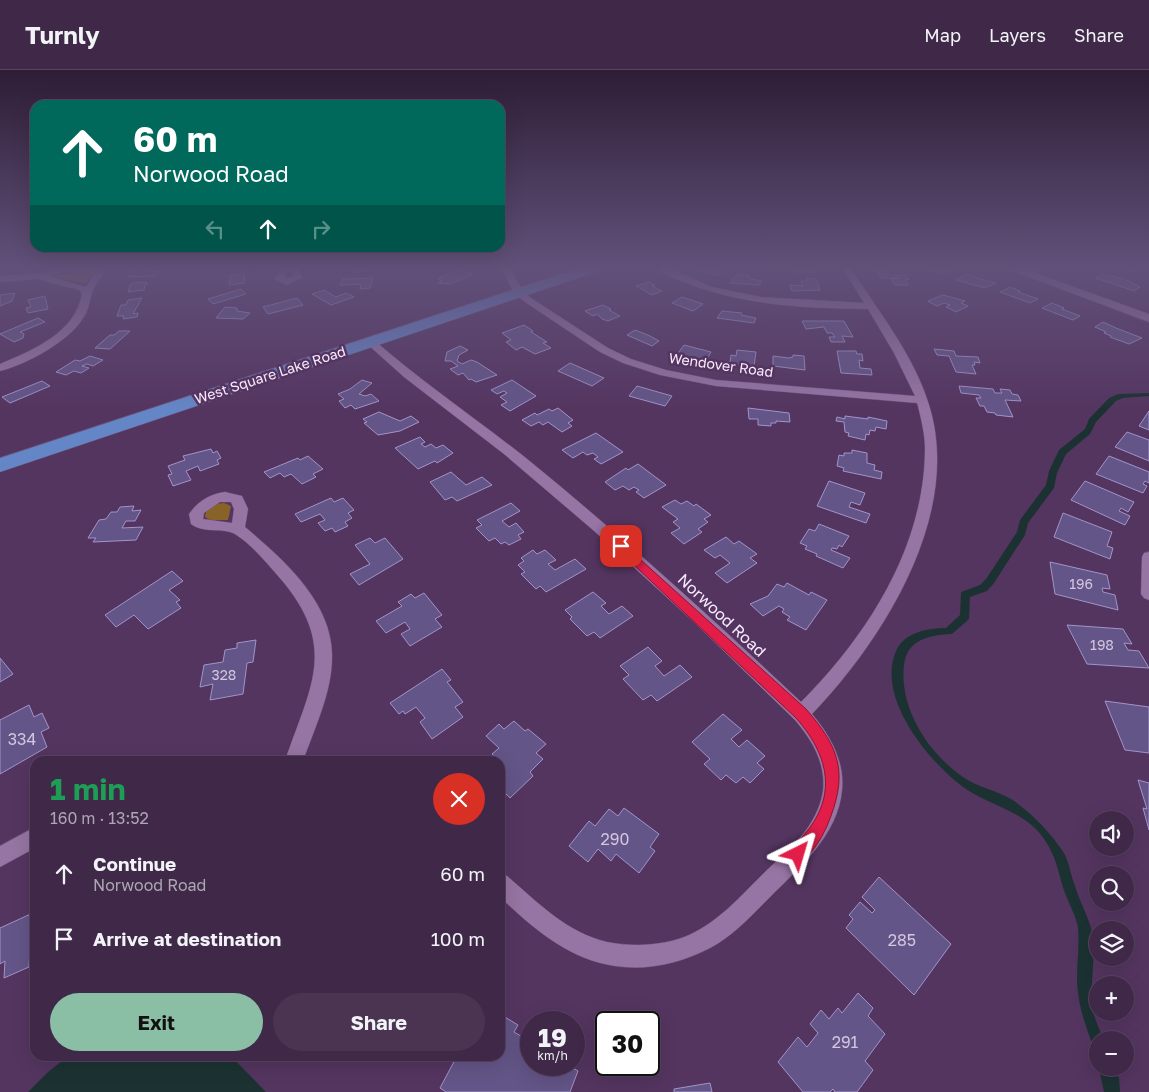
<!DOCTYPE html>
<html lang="en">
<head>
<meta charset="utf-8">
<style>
  body { margin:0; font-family:"Golos Text",sans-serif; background:#4a3452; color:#f1f3f6; height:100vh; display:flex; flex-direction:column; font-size:19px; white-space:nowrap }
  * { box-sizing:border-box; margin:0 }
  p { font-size:16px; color:#ada6b4 }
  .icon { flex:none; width:28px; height:28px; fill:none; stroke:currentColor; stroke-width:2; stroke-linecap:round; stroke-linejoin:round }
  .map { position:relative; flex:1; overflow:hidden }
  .sheet { position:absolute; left:30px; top:686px; width:475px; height:305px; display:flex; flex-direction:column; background:#3f2848; border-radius:15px; box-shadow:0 5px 20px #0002,0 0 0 1px #584460 }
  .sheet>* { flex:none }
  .hud { position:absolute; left:30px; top:30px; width:475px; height:152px; border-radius:15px; box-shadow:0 5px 20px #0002,0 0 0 1px #584460; background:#00695c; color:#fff; overflow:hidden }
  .buttons { position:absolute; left:1089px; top:741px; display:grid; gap:10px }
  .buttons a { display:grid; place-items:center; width:45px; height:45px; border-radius:50%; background:#3f2848; box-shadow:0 5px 20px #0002,0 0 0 1px #584460; font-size:25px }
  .speed { position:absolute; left:520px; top:941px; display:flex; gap:10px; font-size:25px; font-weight:700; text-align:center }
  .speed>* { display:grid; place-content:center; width:65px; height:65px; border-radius:50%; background:#3f2848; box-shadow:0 5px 20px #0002,0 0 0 1px #584460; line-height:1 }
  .speed small { font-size:12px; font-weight:400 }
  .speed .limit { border:2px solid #111; border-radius:8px; background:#fff; color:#111 }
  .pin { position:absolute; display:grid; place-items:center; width:42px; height:42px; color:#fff; margin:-21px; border-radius:10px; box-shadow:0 2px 8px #0006 }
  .me { position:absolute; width:55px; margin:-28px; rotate:40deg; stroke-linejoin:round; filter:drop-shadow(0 0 4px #0008) }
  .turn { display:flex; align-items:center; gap:18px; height:105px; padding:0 20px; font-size:22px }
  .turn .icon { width:65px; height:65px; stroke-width:2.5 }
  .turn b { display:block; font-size:35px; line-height:42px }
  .lanes { display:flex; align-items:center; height:48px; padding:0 20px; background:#0003; justify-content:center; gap:25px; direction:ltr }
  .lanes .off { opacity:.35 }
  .round { display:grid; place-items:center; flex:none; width:52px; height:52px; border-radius:26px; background:#4a3452 }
  .headline { display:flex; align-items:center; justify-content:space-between; height:85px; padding:0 20px }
  h1 { font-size:30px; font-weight:700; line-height:38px; color:#1e9e55 }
  .primary-button { display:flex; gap:10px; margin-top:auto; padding:10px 20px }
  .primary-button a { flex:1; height:58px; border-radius:30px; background:#8abfa5; color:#111; font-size:20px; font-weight:700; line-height:58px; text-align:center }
  .primary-button a+a { background:#4a3452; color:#f1f3f6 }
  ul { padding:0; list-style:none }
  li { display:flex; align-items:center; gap:15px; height:65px; padding:0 20px }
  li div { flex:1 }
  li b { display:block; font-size:19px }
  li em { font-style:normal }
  header { display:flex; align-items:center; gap:30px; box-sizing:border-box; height:70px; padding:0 25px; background:#3f2848; border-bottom:1px solid #584460 }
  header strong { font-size:24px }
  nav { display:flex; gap:28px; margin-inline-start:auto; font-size:18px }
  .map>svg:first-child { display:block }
  .green { fill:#886327 }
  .water { fill:#1c3232 }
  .building { fill:#635587; stroke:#a294ca }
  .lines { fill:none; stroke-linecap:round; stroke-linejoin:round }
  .minor-casing { stroke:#6b5175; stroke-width:1 }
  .tertiary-casing { stroke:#6b5175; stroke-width:1 }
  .trunk-casing { stroke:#6b5175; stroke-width:1 }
  .minor { fill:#9674a3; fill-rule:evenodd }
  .tertiary { fill:#9674a3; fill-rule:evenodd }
  .trunk { fill:#6486c7; fill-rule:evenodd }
  .route { fill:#e11d48; stroke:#92132f }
  .labels { text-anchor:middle; stroke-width:5; stroke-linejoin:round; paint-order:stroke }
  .far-street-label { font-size:14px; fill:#f9eaff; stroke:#543560 }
  .number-label { font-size:14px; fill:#d4c5e1 }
  .street-label { font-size:16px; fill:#f9eaff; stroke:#543560 }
  .near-number-label { font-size:16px; fill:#d4c5e1 }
</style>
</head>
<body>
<header>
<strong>Turnly</strong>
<nav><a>Map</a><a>Layers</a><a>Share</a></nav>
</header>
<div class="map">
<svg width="1149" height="1022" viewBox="0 0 1149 1022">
  <rect width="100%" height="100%" fill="#543560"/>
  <path class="green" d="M83,197H99L85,213L52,206Z
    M224,433L231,436L228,450H210L205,447L206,441L215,434Z"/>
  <path class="water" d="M1149,323V326L1123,328L1116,331L1096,352L1090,364L1066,384L1057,403L1054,418L1028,453L1025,465L994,513L987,521L970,527L969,549L952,564C930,565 907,569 904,595C899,638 928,683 963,707C977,717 996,720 1011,729C1031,742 1051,763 1064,783C1069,792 1071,806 1075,816C1079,830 1087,844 1091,858C1097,883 1090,909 1092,934C1093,947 1099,958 1104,970H1098L1097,991C1092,969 1080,946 1078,922C1075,904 1080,879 1078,858C1076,846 1069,834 1065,823C1060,810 1058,795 1052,783C1033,740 995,740 963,717C928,691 874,625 897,579C906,562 928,558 946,558L960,545L961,522L980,515L986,509L1017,462L1020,450L1046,415L1049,401L1059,380L1085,359L1089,349L1109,328L1118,324Z
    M68,986H231L266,1022H28L47,1003Z
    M1099,998H1115L1119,1008L1120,1022H1104Z"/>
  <path class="building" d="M154,197L150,201H159L154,206L128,207L133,202H126L130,198Z
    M338,197H368L370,199L355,203L348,199L342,201Z
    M690,197H715L722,202L717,205L711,204Z
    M790,197H814L816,202H797L792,201Z
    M947,197L955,200L942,204L927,198Z
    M1120,197H1147L1149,200L1142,198L1129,201Z
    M459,199L473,204L451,214L438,213L442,211L438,209Z
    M875,199H884L891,205H906L909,210L905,209L908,215H895L891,209L898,208H881Z
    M245,203L244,213L229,215L231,205Z
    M737,204L750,206L749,208L762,211L759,215L730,213Z
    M967,204L980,209L996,213L985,218L956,210Z
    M1103,204L1124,209L1140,217L1134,221L1096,208Z
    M373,208L370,218L360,219L361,214L340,215L343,209Z
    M807,208L816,209L820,220L792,221L790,215L803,216L801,211H808Z
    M146,212L148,214H145L144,220L128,222L130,215L133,213Z
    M649,212L655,215L652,216L662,221L652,225L636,216Z
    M1010,217L1020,221L1018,222L1038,229L1030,233L1000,222Z
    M241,219L246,224L213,234L208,229Z
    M324,220L336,227L346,223L354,227L331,235L312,224Z
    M15,223L12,231L0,236V225Z
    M943,225L965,231L961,233L968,236L956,242L946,237L950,235L944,233L937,236L929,232H930L928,231Z
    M45,226L48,239L28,243L26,238L31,237L28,230Z
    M682,227L703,234L693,241L672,233Z
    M142,228L133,244L138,243L137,247L123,249L124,246H117L121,235H126L128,230Z
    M297,228L303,235L268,244L263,237Z
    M1052,233L1064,238L1062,239L1080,246L1073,250L1042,238Z
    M603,235L611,239L609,240L620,246L608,251L602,249L597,244L593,246L585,241Z
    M225,237L237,238V241L250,243L243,249L216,248Z
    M722,241L742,243L741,245L756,248L754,253L717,248Z
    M38,248L45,252L20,262L24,264L23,268L14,272L0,264Z
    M802,251H844L853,267L842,266L845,272H831L829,267H835L832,263H827L824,257L806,259Z
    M1103,252L1116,258L1142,268L1129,274L1110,267L1111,266L1104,263L1106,262L1095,257Z
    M524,255L533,261L531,262L547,272L543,273L551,278L535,284L522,277L516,280L506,272L511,270L502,263Z
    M635,260L650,266L659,271L652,276L627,265Z
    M119,261H130L110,279L95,278L110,265H114Z
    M684,275L711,282L706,291L676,286Z
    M460,276L468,280L459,285L457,291L462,294L471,290L477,292L497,305L476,312L471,309L469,310L463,303L458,305L450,299L458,296L451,291H445L447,282Z
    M934,279L954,281L956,286L978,287L980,293L974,292L975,295H972L976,304L956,302L949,286L937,285Z
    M737,280L756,282L754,296L730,293L731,285L736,286Z
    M837,281H856L857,284H862L863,291L859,290L860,298L871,299L872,305L841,303Z
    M793,285L804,286L805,300L773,296V286L789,288L793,287Z
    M90,286L103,290L93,296L87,294L82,296L89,298L81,303L74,301L66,305L56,302L75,290L80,291Z
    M570,293L604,308L592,316L558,301Z
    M362,310L372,313L359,324L365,326L371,324L379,331L355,339L351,335L345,338L339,331L344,329L338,324L350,319Z
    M512,310L536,326L510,341L501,335L507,332L500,327L507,323L504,321L497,324L491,320Z
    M42,311L50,316L10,333L2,327Z
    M637,316L672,326L665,336L629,326Z
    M959,316L993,319L995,323H1002L1000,319L1010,320L1012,324L1018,325L1021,331L1005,330L1013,347L996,345L995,343L987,342L984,336H980L976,328H981L979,325L961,323Z
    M558,338L573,350L568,353L572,356L562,362L548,352L543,355L539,352L531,356L522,350L535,343L537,345L549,339L552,341Z
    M748,338L789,343L790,352L776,351V353H771V356L758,355V349H749Z
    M1149,341V360L1139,356Z
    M379,342L400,351L411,346L419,352L400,361L378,365L364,353L367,352L363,349Z
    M845,346L868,349V347L887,351L886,359L876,357L875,361L870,360L869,365L866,364L865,370L848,366L849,363L845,362L844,352L836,351L837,347L845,349Z
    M1127,362L1149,370V391L1115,377Z
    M596,363L623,382L601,394L594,389L598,387L593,383L587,385L583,382L573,388L562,380Z
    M420,367L425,372L421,374L425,377L431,374L436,378L443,375L453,383L437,393L435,391L418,399L395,378Z
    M211,379L213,383L217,381L221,388L217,390L219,394L200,401L198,396L186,401L191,410L173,416L168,405L172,404L168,396L185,390L183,386Z
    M852,380L867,383V393L875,395L874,400L882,402L881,409L843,401L844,398L837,396L839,385L844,386V383H852Z
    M308,386L323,399L313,404L316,407L302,414L291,404L284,407L280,403L270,408L264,402L298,388L300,390Z
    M1109,386L1149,402V413L1145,411L1143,414L1147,416L1143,423L1096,404Z
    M638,394L666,415L644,428L636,422L639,420L634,417L629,420L623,416L615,420L605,412L626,398L628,400Z
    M451,402L466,415L482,407L492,415L457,431L452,427L445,430L430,412Z
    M829,411L865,423L860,435L851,432L849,437L870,444L866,453L817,436Z
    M1085,411L1134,432L1128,442L1121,438L1119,441L1130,446L1125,455L1071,430Z
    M331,428L334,432L343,428L354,440L348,443L352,448L345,452L348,456L335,462L332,458L325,461L318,453L325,450L320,444L301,452L295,444Z
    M675,430L681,434L687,431L694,436L696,434L711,445L704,449L708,452L698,459L702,462L684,474L671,463L680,458L673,452L678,449L662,437Z
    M511,433L520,441L502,451L509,457L516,453L524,462L518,465L521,469L509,475L505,472L501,474L495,468L489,471L476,458L482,455L477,450Z
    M134,436L132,441L141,440L135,451H126L122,458L143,457L136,470L93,472L96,468H88L99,450L106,449L111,442H117L120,437Z
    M1063,443L1112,462L1107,476L1113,478L1110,489L1054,467Z
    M819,454L849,466L842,477L839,475L837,479L832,478L831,480L850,488L843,498L816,486L817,484L805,479L807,476L800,473L809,459L815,461Z
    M726,467L734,474L739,471L757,484L750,488L757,493L727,513L715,503L730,493L720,485L715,488L704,480Z
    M370,468L375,473L385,468L403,489L359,515L350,504L370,494L355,475Z
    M533,480L537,484L545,480L556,490L548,494L555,500L575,489L586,499L546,522L540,516L536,519L521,504L525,502L518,495L524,491L521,488Z
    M1050,492L1107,505L1110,519L1102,518L1103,522L1115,525L1118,540L1055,524Z
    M172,501L183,511L169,520L180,530L176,532L181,538L148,559L134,545L116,557L105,545Z
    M787,513L809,525L811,522L827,530L806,560L787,550L790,547L782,542L784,539L779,536L763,546L750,534L768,526L777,514L784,517Z
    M593,522L606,533L601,536L609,544L622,536L633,546L600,568L594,562L587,566L570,549L572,547L565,540Z
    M424,523L442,545L435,549L442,557L410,576L401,564L410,559L405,552L386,563L376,551L402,536L398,532L411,524L415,528Z
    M1067,555L1123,559L1132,574L1124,573L1128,580L1139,581L1149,598L1087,594Z
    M256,570L253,592L247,593L243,624L210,630L213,614L200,617L204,595L223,592L225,580L237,578V573Z
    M648,577L662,591L655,596L664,606L680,595L692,607L657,631L651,625L643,630L623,609L629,605L620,596Z
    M0,588L13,604L0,612Z
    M442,599L451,610L447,612L463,632L455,637L463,647L432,669L420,652L425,648L416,637L405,644L403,641L399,644L390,633Z
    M1105,631L1149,637V683L1125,680Z
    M29,635L34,647L42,643L49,658L41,662L47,677L0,704V650Z
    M723,644L742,660L731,669L739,677L747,670L765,686L757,693L764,699L750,713L743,707L736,713L726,705L721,710L704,694L710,689L692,672Z
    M514,651L525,661L528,659L546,674L536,683L543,689L530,702L533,706L510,728L500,718V707L505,702L500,697L501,692L492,684L499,678L486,666L499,654L504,659Z
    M1138,710L1149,713V760L1143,738L1147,739Z
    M624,738L659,764L650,777L655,781L639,803L616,784L611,791L598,779L588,792L569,776L589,751L595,756L609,739L618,746Z
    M879,807L951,874L914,925L846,858L853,849L849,845L860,832L872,843L875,840L862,827Z
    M35,842V878L30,880L29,897L4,908L5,891L0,894V858Z
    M858,923L873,938L868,946L885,964L865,991L873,1000L857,1022H835L833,1019L830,1022H803L778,992L798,967L807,977L818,963L810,954L821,940L829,949L838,938L842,943Z
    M500,944L518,955L514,962L526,969L530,959L531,960V995H568L578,1001L570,1022H446L440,1018L457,986H500Z
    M710,1013L712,1022H674V1019Z"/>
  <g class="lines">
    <g class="minor-casing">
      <path id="minor" d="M64,197H81L48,206L86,217L99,197H108C102,206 95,213 92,223C89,232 89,240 83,248C70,271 25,295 0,301V294C33,280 75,263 82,224L79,220L37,209L0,212V206L37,203Z
        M281,197H297L303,207L287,215L275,209ZM289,198L294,206L287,209L284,208Z
        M501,197H509L523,221L531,228L608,278L631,289L666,300L716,310L915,326L894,283L868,239C807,238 747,236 689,214C678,210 664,205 655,197H666L712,217L761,227L864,233L842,197H850C878,241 914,285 929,335C963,443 884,569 812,644C830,665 845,692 842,720C838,765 800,797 770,827C752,845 733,866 710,878C681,893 648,901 615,896C568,889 533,858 500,827V802L507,806C537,832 567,863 607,872C633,877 664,876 689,865C718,852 740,827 762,805C778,789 796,775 809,756C816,745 821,734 823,721C826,693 812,670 795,650L695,553L593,460L504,384L404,307L365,272L374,270C424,314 480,351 532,393C625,469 714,550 801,632C868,565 925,476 925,378C925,364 921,349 918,336L917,333L716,316L660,305L623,293L600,282L525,232L514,223Z
        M1034,197H1045L1031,206H1025V202Z
        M225,422L242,426L248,439L245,457C283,489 331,531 332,584C333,620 315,657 303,691H285C311,615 339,576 279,507C267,493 251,474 235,464C222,457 204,464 191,454L189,444C198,431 210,424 225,422ZM220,432H231L234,439L232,453L203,449L204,443Z
        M1149,482V530L1144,528L1141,524L1142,487L1144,483Z
        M35,757V778L0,797V776Z"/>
    </g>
    <g class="tertiary-casing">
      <path id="tertiary" d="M1003,197H1019L1149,244V252Z"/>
    </g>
    <g class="trunk-casing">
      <path id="trunk" d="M582,197H604L602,200L0,402V388Z"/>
    </g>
    <use href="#minor" class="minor"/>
    <use href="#tertiary" class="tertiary"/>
    <use href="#trunk" class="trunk"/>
  </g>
  <linearGradient id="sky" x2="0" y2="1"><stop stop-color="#2e1d35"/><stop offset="0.58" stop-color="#61517a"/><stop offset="1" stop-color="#61517a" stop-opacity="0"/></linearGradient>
  <rect width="1149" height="340" fill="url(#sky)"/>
  <path class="route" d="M621,472L806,639C842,680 848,706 827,756C821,769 811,787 798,792L792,790L790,784C795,773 804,766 811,756C838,717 824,680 796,648L617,479V473Z"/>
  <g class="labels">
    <g class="far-street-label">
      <text transform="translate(721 295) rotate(8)" y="5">Wendover Road</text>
      <text transform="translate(270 305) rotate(-18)" y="5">West Square Lake Road</text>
    </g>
    <g class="number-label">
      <text x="1081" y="519">196</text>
      <text x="1102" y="580">198</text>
      <text x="224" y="610">328</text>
    </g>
    <g class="street-label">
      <text transform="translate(722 545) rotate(43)" y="6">Norwood Road</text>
    </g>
    <g class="near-number-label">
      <text x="22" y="675">334</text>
      <text x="615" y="775">290</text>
      <text x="902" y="876">285</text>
      <text x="845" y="978">291</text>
    </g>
  </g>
</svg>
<div class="buttons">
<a><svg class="icon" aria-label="sound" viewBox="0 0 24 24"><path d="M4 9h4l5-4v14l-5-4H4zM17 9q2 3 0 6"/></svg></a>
<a><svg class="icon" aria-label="search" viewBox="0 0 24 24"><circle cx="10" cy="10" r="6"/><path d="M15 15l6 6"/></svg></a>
<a><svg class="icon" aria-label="layers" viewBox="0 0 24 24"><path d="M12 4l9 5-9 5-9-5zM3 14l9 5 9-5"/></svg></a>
<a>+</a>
<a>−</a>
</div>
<div class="speed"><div>19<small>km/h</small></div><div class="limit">30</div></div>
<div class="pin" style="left:621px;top:476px;background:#d93025"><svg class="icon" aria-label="arrive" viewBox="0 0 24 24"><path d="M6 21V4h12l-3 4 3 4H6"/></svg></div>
<svg class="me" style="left:798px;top:784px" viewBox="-20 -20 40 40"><path d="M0-17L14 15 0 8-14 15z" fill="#e11d48" stroke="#fff" stroke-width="4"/></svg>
<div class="hud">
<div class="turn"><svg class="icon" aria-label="ahead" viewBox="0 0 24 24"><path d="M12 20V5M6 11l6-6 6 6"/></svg><div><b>60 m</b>Norwood Road</div></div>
<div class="lanes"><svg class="icon off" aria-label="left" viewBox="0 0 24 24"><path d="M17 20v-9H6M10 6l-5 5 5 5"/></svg><svg class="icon" aria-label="ahead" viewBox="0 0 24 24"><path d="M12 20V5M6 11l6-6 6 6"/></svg><svg class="icon off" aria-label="right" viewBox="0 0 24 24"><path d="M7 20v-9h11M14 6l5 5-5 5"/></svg></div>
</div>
<section class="sheet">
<div class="headline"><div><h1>1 min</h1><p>160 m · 13:52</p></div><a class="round" style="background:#d93025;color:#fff"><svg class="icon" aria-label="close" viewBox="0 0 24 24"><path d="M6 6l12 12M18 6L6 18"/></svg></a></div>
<ul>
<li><svg class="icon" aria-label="ahead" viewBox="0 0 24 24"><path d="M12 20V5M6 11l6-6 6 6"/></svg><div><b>Continue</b><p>Norwood Road</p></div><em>60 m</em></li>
<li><svg class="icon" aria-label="arrive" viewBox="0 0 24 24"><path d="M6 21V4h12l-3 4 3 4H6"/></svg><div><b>Arrive at destination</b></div><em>100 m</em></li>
</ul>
<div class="primary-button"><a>Exit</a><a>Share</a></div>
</section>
</div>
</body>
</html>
